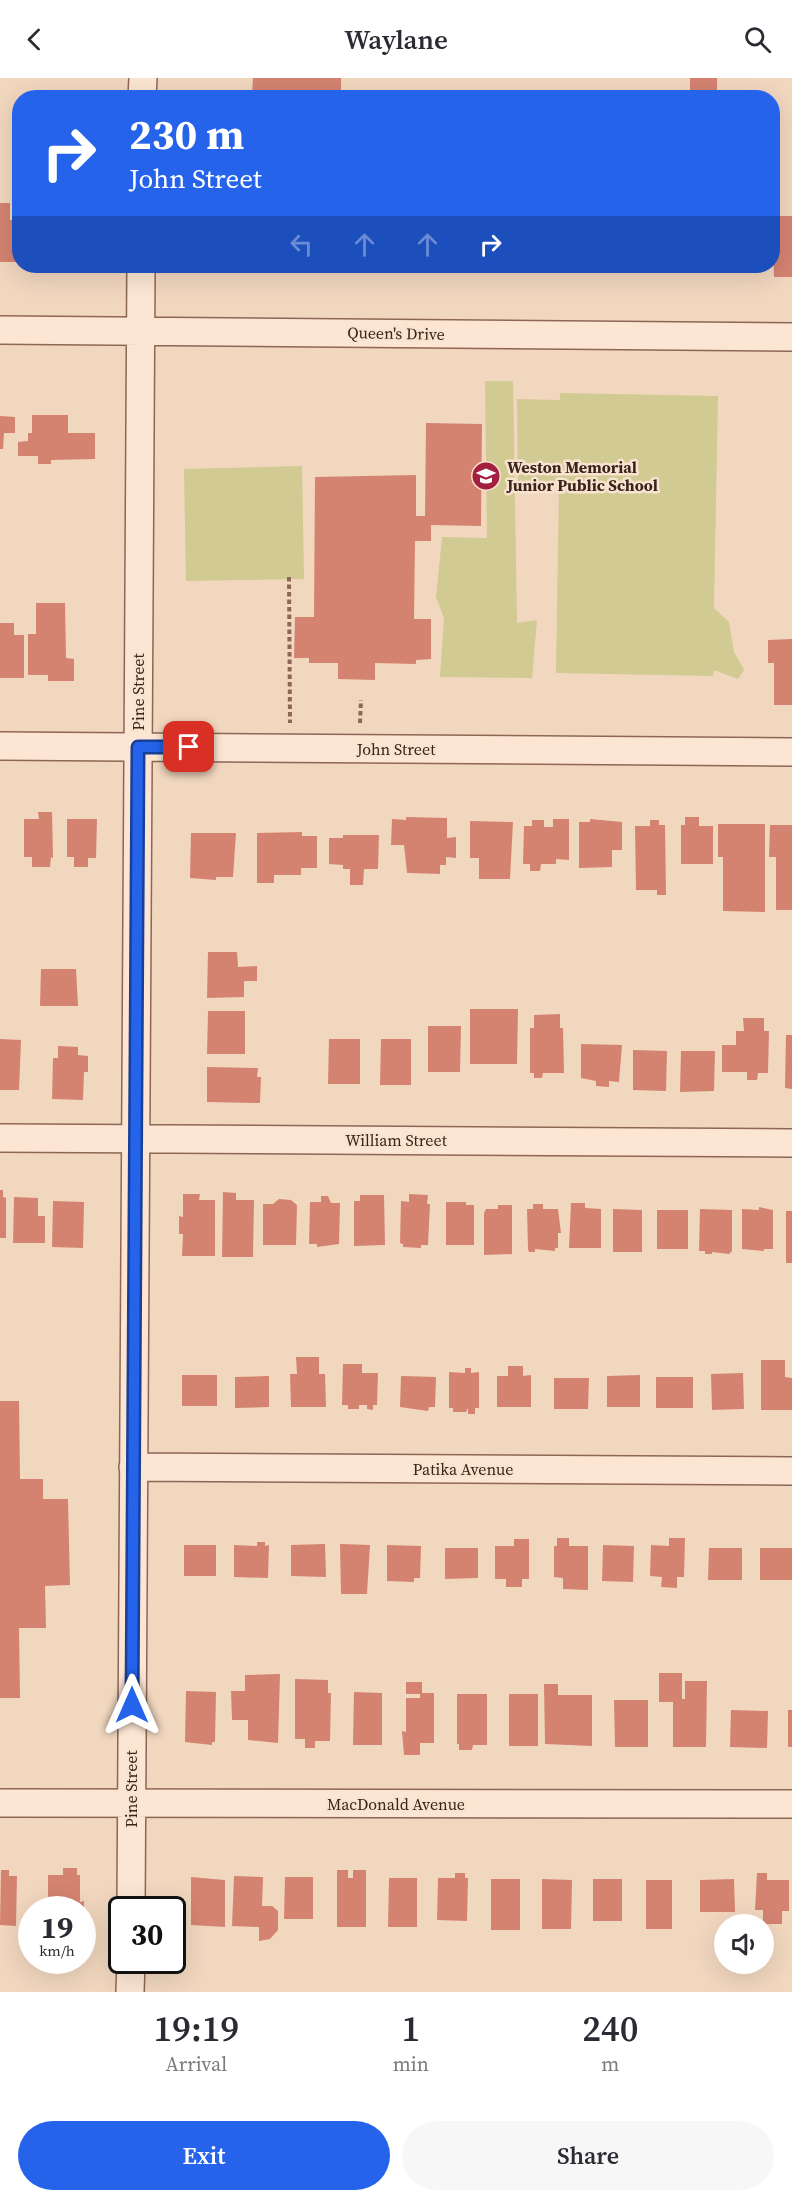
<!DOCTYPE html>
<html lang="en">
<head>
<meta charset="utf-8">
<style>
  body { margin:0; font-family:"Source Serif 4",serif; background:#f7f7f7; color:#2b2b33; height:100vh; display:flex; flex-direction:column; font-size:22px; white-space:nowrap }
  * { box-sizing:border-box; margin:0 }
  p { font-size:20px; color:#7c7c81 }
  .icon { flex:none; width:33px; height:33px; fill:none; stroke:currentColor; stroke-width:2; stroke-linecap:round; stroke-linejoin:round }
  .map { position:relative; height:1914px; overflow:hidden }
  .sheet { display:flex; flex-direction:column; background:#fff; flex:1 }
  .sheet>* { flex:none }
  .hud { position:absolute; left:12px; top:12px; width:768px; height:183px; border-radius:24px; box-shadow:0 6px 24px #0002; background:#2563eb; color:#fff; overflow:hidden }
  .tools { position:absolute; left:714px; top:1836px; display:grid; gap:12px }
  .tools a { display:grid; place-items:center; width:60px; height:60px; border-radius:50%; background:#fff; box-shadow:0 6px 24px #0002; font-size:30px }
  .speed { position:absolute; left:18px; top:1818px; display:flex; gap:12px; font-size:30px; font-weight:700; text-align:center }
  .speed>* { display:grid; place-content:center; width:78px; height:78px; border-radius:50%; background:#fff; box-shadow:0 6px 24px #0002; line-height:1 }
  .speed small { font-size:15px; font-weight:400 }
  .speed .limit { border:3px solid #111; border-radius:9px; background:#fff; color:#111 }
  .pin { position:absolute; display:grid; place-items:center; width:51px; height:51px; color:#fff; margin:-26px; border-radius:12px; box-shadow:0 3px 9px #0006 }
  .me { position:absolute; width:66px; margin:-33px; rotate:0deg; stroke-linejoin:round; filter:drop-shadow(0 0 4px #0008) }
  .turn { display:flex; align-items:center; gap:21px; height:126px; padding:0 18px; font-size:27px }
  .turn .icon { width:78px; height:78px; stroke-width:2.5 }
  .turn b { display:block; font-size:42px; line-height:51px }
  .lanes { display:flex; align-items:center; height:57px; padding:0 18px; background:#0003; justify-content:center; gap:30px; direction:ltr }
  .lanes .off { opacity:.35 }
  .eta { display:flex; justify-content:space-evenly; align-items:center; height:102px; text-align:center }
  .eta b { font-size:36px; font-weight:600; line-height:42px }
  .button { display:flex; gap:12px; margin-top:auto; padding:12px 18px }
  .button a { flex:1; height:69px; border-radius:36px; background:#2563eb; color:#fff; font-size:24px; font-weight:600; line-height:69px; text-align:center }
  .button a+a { background:#f7f7f7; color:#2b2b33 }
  header { display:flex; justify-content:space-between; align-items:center; height:78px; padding:0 18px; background:#fff; font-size:27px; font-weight:600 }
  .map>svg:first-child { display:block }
  .green { fill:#d1ca92 }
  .building { fill:#d48371 }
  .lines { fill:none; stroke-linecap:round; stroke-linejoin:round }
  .minor-casing { stroke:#8d6655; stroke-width:30 }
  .path { stroke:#8d6655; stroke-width:4; stroke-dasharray:4.5 3; stroke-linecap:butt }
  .minor { stroke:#fce6d3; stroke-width:27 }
  .route-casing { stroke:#184099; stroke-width:15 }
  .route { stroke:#2563eb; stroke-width:10 }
  .labels { text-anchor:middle; stroke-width:5; stroke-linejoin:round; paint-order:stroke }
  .street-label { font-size:16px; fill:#3b231b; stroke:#f9e3cf }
  .poi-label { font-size:16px; font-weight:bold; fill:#3b231b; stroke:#f9e3cf; text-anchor:start }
</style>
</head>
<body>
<header><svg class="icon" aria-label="back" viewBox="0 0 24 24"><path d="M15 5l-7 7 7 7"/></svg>Waylane<svg class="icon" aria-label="search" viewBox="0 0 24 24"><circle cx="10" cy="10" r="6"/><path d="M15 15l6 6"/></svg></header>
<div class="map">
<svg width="792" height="1914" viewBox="0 0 792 1914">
  <rect width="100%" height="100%" fill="#f2d7bf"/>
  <path class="green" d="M485,303H513L517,545L537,542L532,600L440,599L444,540L436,519L442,459L487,460Z
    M560,315L718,318L714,530L729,544L734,574L744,592L738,601L714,592L713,598L556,595L559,404L518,407L517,321L560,322Z
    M302,388L304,501L186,503L184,391Z"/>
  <path class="building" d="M253,0H341V14L252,15Z
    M690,0H717V20H690Z
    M0,125H10V142H14V155L20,154V184H0Z
    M772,138H792V199H774Z
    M35,188H79V190H35Z
    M32,337H68V355H95V381L51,382V386H38V378H18V364L28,363V355H32Z
    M0,338L15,339V355H4L3,371H0Z
    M426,345L482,346L481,448L431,447V463H415L414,541H431V581L416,582V586L375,585V602L338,601V585H309V580H294L295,539H314L315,399L416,397V438H425Z
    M36,525H65L66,580L74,581V603H48V597H28V556H36Z
    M0,545H14V557H24V600H0Z
    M792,561V627H774V585H768V562Z
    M38,734H52L53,780L51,779L50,789H32V779H24V741H39Z
    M406,739L447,740V760L456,759V780L446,779V787H440V796L407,795L404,767H391L392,741L406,742Z
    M685,739H699V748H713V786H681V747H685Z
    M67,741H97L96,780H88V789H74V779H67Z
    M553,741H569V782L556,781V786H541L540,793H530V786H523L524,748H532V742H544V749H553Z
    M590,741L622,744V772H612V789L579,790V744H590Z
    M650,742H659V747H665L666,817H657V812H636L635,748H650Z
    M470,743L513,744L510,801H479V780H470Z
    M718,746H765V834L723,833V779H718Z
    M770,747H792V832H776V779H769Z
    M302,754V758H317V790H301V797H274V805H257V755Z
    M191,755H236L233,799H216V802L190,800Z
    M343,757H379L378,791H364L363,807H350V791H343V787L329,786V760H343Z
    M208,874H237L238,889L257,888V903H244V919L207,920Z
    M41,891H76L78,928H40Z
    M470,931H518L517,986H470Z
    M208,933H245V976H207Z
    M560,936V950H563L564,995H543L542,1000H534V995H530V950H534V937Z
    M743,940H764V953H769L768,995H758L757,1002H747V994H722V967H736V953H744Z
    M428,948H461L460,994H428Z
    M786,957H792V1011L785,1010Z
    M0,961L21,962L19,1012H0Z
    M329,961H360V1006H328Z
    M381,961H411V1007H380Z
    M581,966L622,967L619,1004L609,1003V1009L596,1008V1003L581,1000Z
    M58,968L78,969V977L88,978V994H84L83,1022L52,1021L53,980H58Z
    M633,972L667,973L666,1013L633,1012Z
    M681,973H715L714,1013L680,1014Z
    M207,989L258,990L257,999H261L260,1025L207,1024Z
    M0,1112H3V1119L6,1120V1160H0Z
    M223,1114L236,1115V1122H254L253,1179H222Z
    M183,1116H200L199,1122H215V1178H182L183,1156H179V1138L183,1139Z
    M409,1116L428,1117L427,1126H430L428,1167H421V1170L403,1169V1166L400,1165L401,1123L409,1124Z
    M360,1117H384L385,1167L354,1168V1123H360Z
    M321,1118H328L331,1125H340L339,1166L317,1169V1166H309L310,1124H321Z
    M14,1119L38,1120V1138H45V1165H13Z
    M279,1121L291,1122L297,1127L296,1167H263V1126H273Z
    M53,1123L84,1124L83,1170L52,1169Z
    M446,1124H466V1127H474V1167H446Z
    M571,1125H585V1130L601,1131V1170H569Z
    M533,1126H543V1131H558L561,1155H558V1170H555V1173L535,1171V1174H529L528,1171L527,1131H533Z
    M498,1127H512V1176L484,1177V1135L486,1131H498Z
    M759,1129L773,1132V1171H764V1173L742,1171V1131L759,1132Z
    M613,1131L642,1132V1174H613Z
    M700,1131L732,1132V1173L729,1176L712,1174V1176H705V1173H699Z
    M657,1132H688V1171H657Z
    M786,1133H792V1185H786Z
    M296,1279H319V1296H325L326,1329H291L290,1296H297Z
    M761,1282H785V1299L792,1300V1332H761Z
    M343,1286H362V1295H378L377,1327H373V1332L367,1331V1327H359V1331H348V1327H342Z
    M508,1288H523V1298L531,1297V1329H497V1298H508Z
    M465,1290H471V1295L479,1294V1330H475V1336H468V1330L466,1334H453V1330H449V1294L465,1295Z
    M743,1295L744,1331L712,1332L711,1296Z
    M182,1297H217V1328H182Z
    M640,1297V1329H607V1298Z
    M269,1298V1329L235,1330V1299Z
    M401,1298L436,1299L435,1329H429L428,1333L400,1329Z
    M656,1299H693V1330H656Z
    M554,1300H589L588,1331H554Z
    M0,1323H19L20,1401H43V1421H68L70,1507L45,1508L46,1550H19L20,1620H0Z
    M557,1460H569V1468H588V1512L563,1511V1500L554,1499V1468H557Z
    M669,1460H685L684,1499H677V1510L661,1509L662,1499L650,1498L651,1467L669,1468Z
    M514,1461H529V1501H522V1509H506V1501H495V1468H514Z
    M257,1464H265V1468L269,1467L268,1500L234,1499V1467L257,1468Z
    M325,1466L326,1499L291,1498V1467Z
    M340,1466L370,1467L367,1516H341Z
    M184,1467H216V1498H184Z
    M387,1467L421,1468L420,1500H414V1504L387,1503Z
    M603,1467L634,1468L633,1504L602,1503Z
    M445,1470H478V1500L445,1501Z
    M709,1470H742V1502H708Z
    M760,1470H792V1502H760Z
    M659,1595H682V1621H685V1603H707L706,1669H673V1624H659Z
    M280,1596L278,1665L248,1662V1642H232L231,1613H245V1597Z
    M295,1601L328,1602V1615H331L330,1663H315V1670H305V1661H295Z
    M406,1604H422V1615H434V1665H420V1677H404L402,1653L406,1654V1620H420V1616H406Z
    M544,1606H558V1617H592V1668L545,1666Z
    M186,1613L216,1614L215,1664H212V1667L185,1664Z
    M354,1614L382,1615V1667H353Z
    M457,1616H487V1667H473L472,1672H459V1666H457Z
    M509,1616H538V1668H509Z
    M614,1622H648V1669H615Z
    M731,1632L768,1633L767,1670L730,1669Z
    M788,1632H792V1669H788Z
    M63,1790H77V1797H80V1824L84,1823V1832H48V1797H63Z
    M1,1792H9V1798H17L16,1848L0,1847Z
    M337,1792H348V1800H353V1792H366V1849H337Z
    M455,1795H465V1800H468L467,1843L437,1842L438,1800H455Z
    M757,1795H767V1802H789V1833H782V1846H763V1832H755Z
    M234,1798L263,1799L262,1828H272L278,1833V1852L270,1861L259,1863V1849L232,1848Z
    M191,1799L225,1802V1849L191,1847Z
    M285,1799H313V1841H284Z
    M389,1800H417V1849H388Z
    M491,1801H520V1852H491Z
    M542,1801L572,1802L571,1851H542Z
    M593,1801H622V1843H593Z
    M734,1801L735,1834H700V1802Z
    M646,1802H672V1851H646Z"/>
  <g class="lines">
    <g class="minor-casing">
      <path id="minor" d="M142,20L143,0
        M0,252L792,259
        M0,668L792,674
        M0,1060L792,1065
        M133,1389L792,1393
        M0,1725L792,1726
        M131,1832L141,188
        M130,1914L131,1882"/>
    </g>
    <path class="path" d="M289,499L290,645
      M360,645L361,622"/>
    <use href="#minor" class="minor"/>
  </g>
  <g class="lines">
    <g class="route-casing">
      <path id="route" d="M132,1627L138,669H189"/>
    </g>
    <use href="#route" class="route"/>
  </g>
  <defs>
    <g id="school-disc" transform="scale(1.5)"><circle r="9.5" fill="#a21f3f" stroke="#f9e3cf"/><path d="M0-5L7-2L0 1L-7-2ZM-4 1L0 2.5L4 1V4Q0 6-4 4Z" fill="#fff"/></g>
  </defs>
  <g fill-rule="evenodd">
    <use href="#school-disc" x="486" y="398"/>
  </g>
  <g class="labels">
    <g class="street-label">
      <text transform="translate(396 255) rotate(1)" y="6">Queen's Drive</text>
      <text transform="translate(138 614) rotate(-90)" y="6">Pine Street</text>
      <text x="396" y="677">John Street</text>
      <text x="396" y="1068">William Street</text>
      <text x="463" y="1397">Patika Avenue</text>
      <text transform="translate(131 1711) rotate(-90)" y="6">Pine Street</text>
      <text x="396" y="1732">MacDonald Avenue</text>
    </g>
    <g class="poi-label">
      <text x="507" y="395">Weston Memorial<tspan x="507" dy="18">Junior Public School</tspan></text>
    </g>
  </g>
</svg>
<div class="tools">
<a><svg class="icon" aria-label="sound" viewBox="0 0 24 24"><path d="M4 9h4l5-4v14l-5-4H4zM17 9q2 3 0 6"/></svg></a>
</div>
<div class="speed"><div>19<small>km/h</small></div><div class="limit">30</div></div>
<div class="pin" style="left:189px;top:669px;background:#d93025"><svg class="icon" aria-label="arrive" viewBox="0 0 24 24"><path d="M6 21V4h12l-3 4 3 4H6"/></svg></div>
<svg class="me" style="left:132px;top:1627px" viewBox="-20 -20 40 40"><path d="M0-17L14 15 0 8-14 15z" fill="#2563eb" stroke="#fff" stroke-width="4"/></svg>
<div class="hud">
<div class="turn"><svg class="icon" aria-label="right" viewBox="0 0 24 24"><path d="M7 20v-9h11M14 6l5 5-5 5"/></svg><div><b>230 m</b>John Street</div></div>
<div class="lanes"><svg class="icon off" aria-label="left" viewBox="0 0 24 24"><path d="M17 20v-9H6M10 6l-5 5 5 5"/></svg><svg class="icon off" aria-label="ahead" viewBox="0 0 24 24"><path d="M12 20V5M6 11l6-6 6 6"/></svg><svg class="icon off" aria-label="ahead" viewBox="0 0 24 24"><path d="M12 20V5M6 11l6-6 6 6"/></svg><svg class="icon" aria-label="right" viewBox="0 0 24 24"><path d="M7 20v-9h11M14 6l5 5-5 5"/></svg></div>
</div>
</div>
<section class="sheet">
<div class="eta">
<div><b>19:19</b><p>Arrival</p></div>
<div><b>1</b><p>min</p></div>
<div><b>240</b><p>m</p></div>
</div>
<div class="button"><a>Exit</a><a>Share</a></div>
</section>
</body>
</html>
